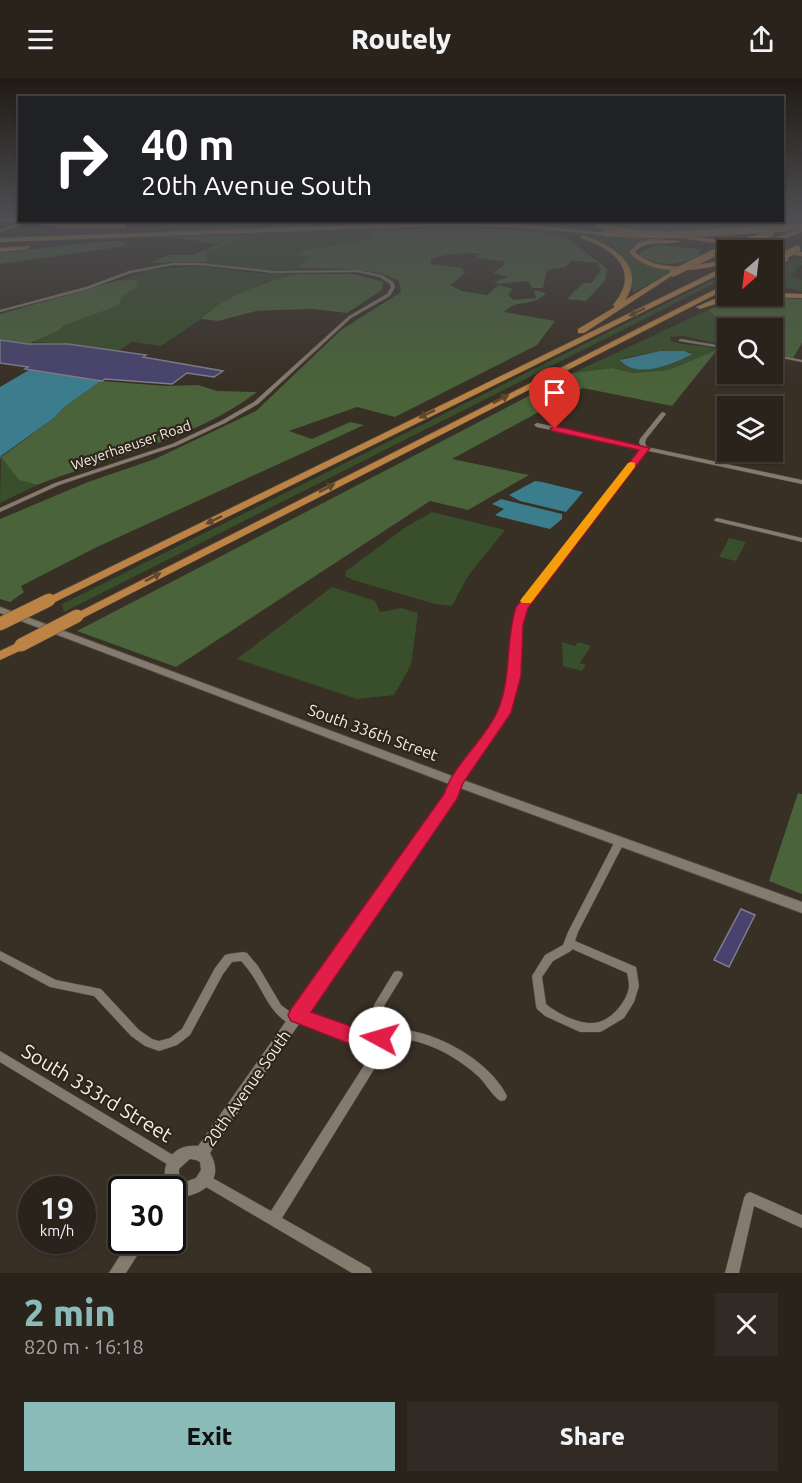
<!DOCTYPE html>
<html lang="en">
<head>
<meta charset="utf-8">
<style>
  body { margin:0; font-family:Ubuntu,sans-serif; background:#322b25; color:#f1f3f6; height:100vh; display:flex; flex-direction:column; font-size:22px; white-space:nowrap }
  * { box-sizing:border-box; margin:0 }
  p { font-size:20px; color:#a5a4a3 }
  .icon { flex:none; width:33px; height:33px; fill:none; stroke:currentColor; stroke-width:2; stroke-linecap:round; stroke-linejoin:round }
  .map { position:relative; height:1195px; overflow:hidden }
  .details { display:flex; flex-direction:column; background:#2a231c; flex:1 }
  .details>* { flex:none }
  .hud { position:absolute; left:18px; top:18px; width:766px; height:126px; border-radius:0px; box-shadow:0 2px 4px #0004,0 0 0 2px #46403b; background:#202124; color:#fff; overflow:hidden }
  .needle { width:39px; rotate:208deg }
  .controls { position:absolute; left:717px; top:162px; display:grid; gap:12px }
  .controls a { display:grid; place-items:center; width:66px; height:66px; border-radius:0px; background:#2a231c; box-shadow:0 2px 4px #0004,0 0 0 2px #46403b; font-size:30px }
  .speed { position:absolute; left:18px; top:1098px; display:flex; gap:12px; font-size:30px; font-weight:700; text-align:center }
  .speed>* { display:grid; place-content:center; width:78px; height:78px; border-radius:50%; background:#2a231c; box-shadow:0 2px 4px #0004,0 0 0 2px #46403b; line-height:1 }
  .speed small { font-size:15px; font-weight:400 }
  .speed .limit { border:3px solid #111; border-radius:9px; background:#fff; color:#111 }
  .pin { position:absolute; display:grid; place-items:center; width:51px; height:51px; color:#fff; margin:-62px -26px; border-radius:50% 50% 50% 0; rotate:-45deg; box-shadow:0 0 6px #0007 }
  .pin .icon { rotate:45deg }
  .me { position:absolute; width:66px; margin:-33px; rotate:276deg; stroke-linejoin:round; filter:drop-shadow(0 0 4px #0008) }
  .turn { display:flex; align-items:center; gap:21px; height:126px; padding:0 24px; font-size:27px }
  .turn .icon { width:78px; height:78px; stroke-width:2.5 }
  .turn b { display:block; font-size:42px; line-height:51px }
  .round { display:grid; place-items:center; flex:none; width:63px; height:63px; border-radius:0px; background:#322b25 }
  .overview { display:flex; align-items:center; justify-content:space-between; height:102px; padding:0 24px }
  h1 { font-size:36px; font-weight:800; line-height:45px; color:#8bbbb9 }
  .primary-button { display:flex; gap:12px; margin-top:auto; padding:12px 24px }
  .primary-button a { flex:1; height:69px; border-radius:0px; background:#8bbbb9; color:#111; font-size:24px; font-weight:800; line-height:69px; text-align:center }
  .primary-button a+a { background:#322b25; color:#f1f3f6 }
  header { display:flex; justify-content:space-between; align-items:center; height:78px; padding:0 24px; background:#2a231c; font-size:27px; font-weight:800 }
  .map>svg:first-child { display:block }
  .green { fill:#394f2b; fill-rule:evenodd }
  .forest { fill:#4a633a }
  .water { fill:#3c7d8d }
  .building { fill:#48436e; stroke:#7e7d8c; stroke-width:1.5 }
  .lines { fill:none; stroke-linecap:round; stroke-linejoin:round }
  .minor-casing { stroke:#524b41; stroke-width:1 }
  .tertiary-casing { stroke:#524b41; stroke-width:1 }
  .secondary-casing { stroke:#524b41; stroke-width:2 }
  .motorway-casing { stroke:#524b41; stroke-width:1 }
  .minor { fill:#847a6e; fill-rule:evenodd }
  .tertiary { fill:#847a6e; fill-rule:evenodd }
  .secondary { fill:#847a6e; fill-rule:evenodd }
  .motorway { fill:#bd8345; fill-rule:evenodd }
  .motorway-bridge-far1-casing { stroke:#524b41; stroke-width:8; stroke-linecap:butt }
  .motorway-bridge-casing { stroke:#524b41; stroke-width:14; stroke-linecap:butt }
  .motorway-bridge-far1 { stroke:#bd8345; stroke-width:7 }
  .motorway-bridge { stroke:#bd8345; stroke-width:13 }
  .oneway { fill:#60462a }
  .route { fill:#e11d48; stroke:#92132f; stroke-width:1.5 }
  .slow { fill:#f59e0b }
  .labels { text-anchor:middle; stroke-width:4.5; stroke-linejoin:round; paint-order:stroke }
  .far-street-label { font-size:14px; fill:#f4eee7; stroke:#2e251b }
  .street-label { font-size:16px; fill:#f4eee7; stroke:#2e251b }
  .near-street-label { font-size:20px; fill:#f4eee7; stroke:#2e251b }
</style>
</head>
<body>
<header><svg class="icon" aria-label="menu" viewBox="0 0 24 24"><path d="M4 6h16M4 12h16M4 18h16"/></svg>Routely<svg class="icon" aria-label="share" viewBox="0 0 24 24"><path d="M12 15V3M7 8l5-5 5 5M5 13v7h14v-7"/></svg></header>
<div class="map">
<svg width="802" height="1195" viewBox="0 0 802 1195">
  <rect width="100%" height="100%" fill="#382f25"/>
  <path class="green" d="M783,139H802V145L796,148L663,154C678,139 696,143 717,143L705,144L753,147L724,143L783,142Z
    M373,152L369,154L371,161L366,162L310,171L307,178L310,181L298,190L301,191L267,192L204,185L207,184L206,173L219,170L246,157L244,156Z
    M562,153L661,162L632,168L628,173L629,176L646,185L676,191L633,215C629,166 607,164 562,153Z
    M796,180L802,181V187L797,188L792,198L802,202V213L782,209L773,211V192Z
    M200,188L257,195L294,196L262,205L209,233L201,241L161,268L132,264L118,273L68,266L33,264L58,253L65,247L119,226L122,217L137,209L138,204L116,203L148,192Z
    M727,195V199L64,534L62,526Z
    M708,232L711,235L755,248L753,250H728L727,268L683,258L670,259L671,263C685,269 702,265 717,272L668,292L633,295L612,290L573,295ZM660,273L691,274L688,278C670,286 639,300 621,284L623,280Z
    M1,379L19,402L37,407L0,425Z
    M432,434L505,452L468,498L452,528L435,526L353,502L345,498L346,493L406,449Z
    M729,460L746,464L736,483L719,479Z
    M332,509L375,523L380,534L401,530L418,535L411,587L394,617L357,621L237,581Z
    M562,564L575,568L578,564L591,568L580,585L586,587L582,593L563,588Z"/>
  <path class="forest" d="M717,142L754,146L752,149L702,153L696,150L705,144Z
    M59,143H231L96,147Z
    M608,143H679L672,145L673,152L663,154L602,146Z
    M459,149L541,153L566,159L607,191L605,202L586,223L567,221L583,205H591L601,192L598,185L571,182L566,189L547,192L543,210H532L528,203L498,206L494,204L508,199L493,195L505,186L504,183L476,180L480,175L450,176L431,181V186L461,190L465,195L450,207L462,213L487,217L499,207L513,211L508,217L514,222L536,220L534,212L546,215C532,230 518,220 504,234L555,243L537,267L395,339L357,329L289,353L312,361L350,344L364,347L97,469L21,508L24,514L10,524L0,521V441L88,404L155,381L256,333L341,252L401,214L399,203L380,195L352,191L297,190L310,181L307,178L299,177L300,173L366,162L371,161L369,154L373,152Z
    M246,157L219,170L206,173L207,184L150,185L169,177H192L219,166L183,161L152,159Z
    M101,163H123L127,168L0,186V175Z
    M660,167L699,171L700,177C677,189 664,189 640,178V175L653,168Z
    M294,196H354L383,204L382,212L347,235L313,231L276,232L256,233L218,243L201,241C222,219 265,204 294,196Z
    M133,202L138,203L137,209L122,218L119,226L114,229L65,247L58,253L28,266L0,262V236L116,203Z
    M765,220L802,221V265L793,280L773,276L772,250H753L755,248L752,246L715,238L708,232L730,223Z
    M717,272L672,328L583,310L452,381L529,397L468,432L430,423L176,589L77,553L573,295L612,290L633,295L668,292Z
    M101,303L166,308L198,307L217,313L257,314C192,363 111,378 37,407L19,402L1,379L54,340L64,329Z
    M798,715L802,716V816L769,803Z"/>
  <path class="water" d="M660,273H684L692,276C674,286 636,302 620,282Z
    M29,292L101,303L64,329L54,340L1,378L0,382V309Z
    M535,403L542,404L583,414L566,434L520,423L509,417Z
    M501,421L562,436V441L550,451L501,439L495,437L504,431L492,426Z"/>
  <path class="building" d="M0,262L28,266H68L146,277L143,279L223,293L214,299L187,295L172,306L105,301L102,303L25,291L28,289L0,285Z
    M741,831L755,837L729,889L714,882Z"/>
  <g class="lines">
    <g class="minor-casing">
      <path id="minor" d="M173,185H200L274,193L357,192L382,197L393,204L395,209L390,218L351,240L258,326L225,345L176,368L59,407L0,434V430L55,405L172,366L221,343L254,324L349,238L387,216L391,209L390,206L380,199L357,194L274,195L200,187H173L131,195L88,211L0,234V232L86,209L129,193Z
        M681,261L728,269V271L679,263V262Z
        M772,276L802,282V284L772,278Z
        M663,334L666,336L646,361L645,365L647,369L802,402V406L537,349L534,347L537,345L641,368L639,365L640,361L661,335Z
        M717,440L802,460V464L715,443L714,442Z
        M620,760L623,761L625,763L578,854L575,863L636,889L639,908L634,924L624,940L604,952L600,954H580L545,938L537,931L536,928L532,898L545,877L563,867L568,854L615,763L617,761ZM572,871L627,895C628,899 629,904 629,909C627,923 613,940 599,944C583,949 558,936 546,926L542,899L553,883L571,873Z
        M0,873L56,902L101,911L139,952L152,961L159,963L170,960L182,951L215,890L225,877L229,876L243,874L247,875L258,888L281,927L293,936L294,934L298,932C324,942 346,956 374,953V927L394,894L398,893L402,894L403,897L384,928L385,951C426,947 489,980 507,1018L505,1022L501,1023C494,1020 486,1006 479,999C455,977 419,957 385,961L381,980L282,1140L370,1190L372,1195H352L201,1106L199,1102L201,1098L205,1096L209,1098L271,1133L372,975L374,962C347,965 323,953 299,942L298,946L294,948C270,938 264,913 250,894C247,890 244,886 241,883L232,884L223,896L190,957L177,967L159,973L145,968L131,958L94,918L50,909L0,882Z
        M0,973L178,1080L180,1084L178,1088L174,1090L170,1088L0,984Z
        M750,1114L802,1137V1150L754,1128L739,1195H725L744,1120L746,1116Z"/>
    </g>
    <g class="tertiary-casing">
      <path id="tertiary" d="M27,142H34L0,154V152Z
        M645,368L648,370L647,371L526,529C518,564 523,601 509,634C501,654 486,670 473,688C465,698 461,708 455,720L210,1075C224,1099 208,1114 184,1119L172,1114V1112L168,1111C158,1088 172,1065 198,1068L446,716C460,686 487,664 500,634C514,601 509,563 518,529L643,369ZM190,1081L196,1082L200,1084L201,1092L196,1100L185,1104L179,1101V1091Z
        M130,1162H147L126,1195H109Z"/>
    </g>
    <g class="secondary-casing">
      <path id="secondary" d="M0,529L460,701L802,824V835L452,707L0,535Z"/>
    </g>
    <g class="motorway-casing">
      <path id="motorway" d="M20,139V142L0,145V141Z
        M21,142L60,146H124L127,148L124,150H60Z
        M441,144L509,145L608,155L605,157L509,149L441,148L0,164V160Z
        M596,146L649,153L652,155L649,157L594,149Z
        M802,150V154L766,167L761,166Z
        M668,155L802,174V178L666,158Z
        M582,157C610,165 648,188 625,222L671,194L676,195L584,255H578V251L615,229L613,227C642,193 613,170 580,160Z
        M652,161L681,163C666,169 648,160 635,174C658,196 698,188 726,181L728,185C697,193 652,200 629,174L638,165Z
        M30,168L28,171L0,174V170Z
        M787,179L789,182L772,190V185Z
        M728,187V192L53,525L49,526L43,522Z
        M728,205V210L81,541H73L71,538Z
        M772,215L802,216V220L769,219Z
        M739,218H757L721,224L700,231L696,229L717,220Z
        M21,563L26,564L27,567L26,570L0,582V573Z"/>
    </g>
    <use href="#minor" class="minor"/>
    <use href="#tertiary" class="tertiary"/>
    <use href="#secondary" class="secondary"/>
    <use href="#motorway" class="motorway"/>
    <g class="motorway-bridge-far1-casing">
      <path id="motorway-bridge-far1" d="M605,155L673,157L802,149
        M762,172L773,167
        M779,180L797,171
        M673,195L718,173L770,156"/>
    </g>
    <g class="motorway-bridge-casing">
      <path id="motorway-bridge" d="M0,546L49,522
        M21,567L77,538"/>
    </g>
    <use href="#motorway-bridge-far1" class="motorway-bridge-far1"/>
    <use href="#motorway-bridge" class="motorway-bridge"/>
  </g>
  <defs><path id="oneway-solid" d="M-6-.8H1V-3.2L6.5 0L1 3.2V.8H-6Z" transform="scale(1.5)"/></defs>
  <g class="oneway">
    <use href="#oneway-solid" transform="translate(637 234) rotate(154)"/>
    <use href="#oneway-solid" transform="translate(501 321) rotate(-27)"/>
    <use href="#oneway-solid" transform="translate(427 336) rotate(154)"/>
    <use href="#oneway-solid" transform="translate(327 410) rotate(-27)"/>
    <use href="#oneway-solid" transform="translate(214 442) rotate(154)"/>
    <use href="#oneway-solid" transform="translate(153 499) rotate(-27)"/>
  </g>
  <linearGradient id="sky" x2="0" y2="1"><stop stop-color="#1f1a14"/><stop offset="0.45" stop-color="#4d4d51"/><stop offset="1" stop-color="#4d4d51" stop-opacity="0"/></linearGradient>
  <rect width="802" height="306" fill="url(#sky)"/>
  <path class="route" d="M555,348L650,370L528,530L523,547L521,598L511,635L463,705L457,721L311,934L350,948H380L386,950L390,960L387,967L380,969L372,965L350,966L291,943L288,937L291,931L444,716C455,684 484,663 497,634C512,601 505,563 516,529L639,372L552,353L550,351Z"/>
  <path class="slow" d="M631,384L635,385V389L531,525H522L520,523L522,520L628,385Z"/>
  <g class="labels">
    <g class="far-street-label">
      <text transform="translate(131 367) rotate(-19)" y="5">Weyerhaeuser Road</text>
    </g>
    <g class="street-label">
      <text transform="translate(373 654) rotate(20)" y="6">South 336th Street</text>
      <text transform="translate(247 1010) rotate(-55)" y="6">20th Avenue South</text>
    </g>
    <g class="near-street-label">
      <text transform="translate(97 1015) rotate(31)" y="7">South 333rd Street</text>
    </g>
  </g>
</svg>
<div class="controls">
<a><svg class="needle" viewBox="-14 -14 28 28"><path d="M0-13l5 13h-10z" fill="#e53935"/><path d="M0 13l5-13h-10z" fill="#a5a4a3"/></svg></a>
<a><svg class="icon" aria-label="search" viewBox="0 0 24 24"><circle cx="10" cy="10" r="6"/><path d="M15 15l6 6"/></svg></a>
<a><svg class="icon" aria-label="layers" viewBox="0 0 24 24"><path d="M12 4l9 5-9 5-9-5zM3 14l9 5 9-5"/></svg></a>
</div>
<div class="speed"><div>19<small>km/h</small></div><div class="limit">30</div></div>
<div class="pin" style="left:555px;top:351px;background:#d93025"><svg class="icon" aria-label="arrive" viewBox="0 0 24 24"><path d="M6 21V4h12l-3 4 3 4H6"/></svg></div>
<svg class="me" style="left:380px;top:960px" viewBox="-20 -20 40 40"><circle r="19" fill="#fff"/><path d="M0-13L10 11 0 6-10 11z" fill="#e11d48"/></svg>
<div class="hud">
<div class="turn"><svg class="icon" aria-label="right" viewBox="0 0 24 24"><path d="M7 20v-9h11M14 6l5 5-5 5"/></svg><div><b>40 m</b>20th Avenue South</div></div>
</div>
</div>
<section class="details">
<div class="overview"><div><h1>2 min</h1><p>820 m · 16:18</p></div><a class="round"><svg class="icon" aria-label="close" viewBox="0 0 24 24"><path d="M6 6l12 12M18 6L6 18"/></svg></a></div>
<div class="primary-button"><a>Exit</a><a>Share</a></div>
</section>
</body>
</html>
